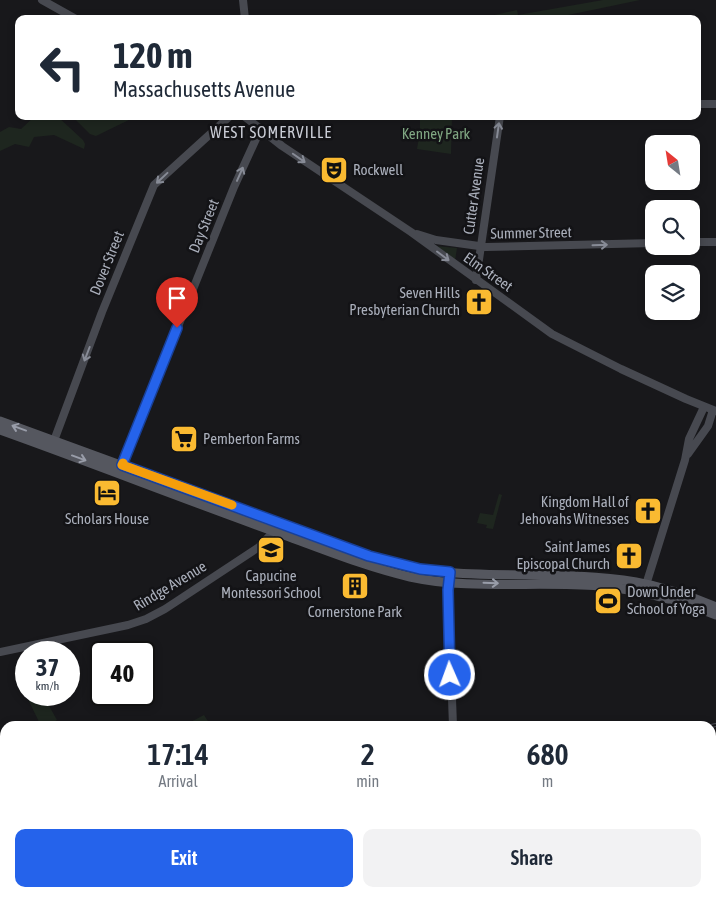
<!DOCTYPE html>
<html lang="en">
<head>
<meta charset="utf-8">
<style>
  body { margin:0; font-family:"Asap Condensed",sans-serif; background:#f2f2f3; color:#1f2937; height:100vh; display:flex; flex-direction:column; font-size:19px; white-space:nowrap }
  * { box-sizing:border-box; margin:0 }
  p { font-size:16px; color:#747a83 }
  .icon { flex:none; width:28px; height:28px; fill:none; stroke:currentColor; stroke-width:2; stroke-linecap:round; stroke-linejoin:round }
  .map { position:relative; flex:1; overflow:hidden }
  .side { position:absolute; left:0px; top:721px; width:716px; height:176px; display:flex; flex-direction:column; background:#fff; border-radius:15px 15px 0 0; box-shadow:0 2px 8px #0003 }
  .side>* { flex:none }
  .top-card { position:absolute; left:15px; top:15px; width:686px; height:105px; border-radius:10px; box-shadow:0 2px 8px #0003; background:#fff; color:#1f2937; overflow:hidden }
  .needle { width:32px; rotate:330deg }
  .fabs { position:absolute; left:645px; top:135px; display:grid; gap:10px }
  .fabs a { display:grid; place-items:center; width:55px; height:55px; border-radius:10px; background:#fff; box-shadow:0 2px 8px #0003; font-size:25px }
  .speed { position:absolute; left:15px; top:641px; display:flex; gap:10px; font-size:25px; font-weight:700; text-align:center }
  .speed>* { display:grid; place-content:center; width:65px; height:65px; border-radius:50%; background:#fff; box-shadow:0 2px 8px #0003; line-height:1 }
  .speed small { font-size:12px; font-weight:400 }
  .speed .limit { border:2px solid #111; border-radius:8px; background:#fff; color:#111 }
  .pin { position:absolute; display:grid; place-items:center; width:42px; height:42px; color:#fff; margin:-51px -21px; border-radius:50% 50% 50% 0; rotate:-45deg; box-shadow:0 0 5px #0007 }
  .pin .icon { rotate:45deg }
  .me { position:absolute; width:55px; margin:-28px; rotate:358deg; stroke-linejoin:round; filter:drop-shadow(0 0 4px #0008) }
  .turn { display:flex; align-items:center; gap:18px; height:105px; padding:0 15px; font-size:22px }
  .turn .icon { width:65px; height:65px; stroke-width:2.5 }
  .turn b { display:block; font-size:35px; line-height:42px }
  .eta { display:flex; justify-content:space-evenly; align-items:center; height:85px; text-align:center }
  .eta b { font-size:30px; font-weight:600; line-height:35px }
  .cta { display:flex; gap:10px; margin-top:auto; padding:10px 15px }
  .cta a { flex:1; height:58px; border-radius:10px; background:#2563eb; color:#fff; font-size:20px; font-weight:600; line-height:58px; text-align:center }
  .cta a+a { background:#f2f2f3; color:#1f2937 }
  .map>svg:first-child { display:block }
  .green { fill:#1e261f }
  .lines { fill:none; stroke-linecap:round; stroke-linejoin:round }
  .secondary { stroke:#474950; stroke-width:8 }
  .primary { stroke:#55575f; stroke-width:9 }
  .rail-casing { stroke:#4c4e55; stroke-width:4 }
  .rail { stroke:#131316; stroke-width:2; stroke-dasharray:5.5; stroke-linecap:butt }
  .oneway { stroke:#878b96 }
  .oneway2 { stroke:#999da9 }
  .route-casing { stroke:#184099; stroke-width:12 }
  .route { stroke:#2563eb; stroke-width:9 }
  .slow { stroke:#f59e0b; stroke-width:9 }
  .labels { text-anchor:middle; stroke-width:5; stroke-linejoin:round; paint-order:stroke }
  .park-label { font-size:15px; fill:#80a783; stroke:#131316 }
  .poi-label { font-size:15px; fill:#aaafbb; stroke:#131316; text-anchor:start }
  .street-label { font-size:15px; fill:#aaafbb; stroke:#131316 }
  .neighbourhood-label { font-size:16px; letter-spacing:1px; fill:#cbced7; stroke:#131316 }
</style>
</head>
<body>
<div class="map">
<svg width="716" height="897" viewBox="0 0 716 897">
  <rect width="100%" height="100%" fill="#18181b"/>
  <path class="green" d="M603,0H640L549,19H477L517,10L518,15Z
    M35,116H57L83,140L85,144L84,149L54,135L34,137L29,147L15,144L0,151V132L9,127L21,129Z
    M72,116H137L96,136L90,134Z
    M420,116H452L451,154L417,149L420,131Z
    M435,246L457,248L455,261Z
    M499,494L502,495L493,529L486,528L487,525L477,523L480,513L493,515Z
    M26,695H49L52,701L48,704L57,720L46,726H41Z
    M204,715L211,726H183Z"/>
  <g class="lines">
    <path class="secondary" d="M42,0L76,19
      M243,0L245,19
      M698,104H716
      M244,116L282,146L411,232L552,334L621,369L686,399L716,411
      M417,234L436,240L486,247L654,243
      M691,242H716
      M476,280L500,116
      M52,446L102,312L154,185L230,116
      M688,454L708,426L713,410
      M120,471L234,187L261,128
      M449,578L448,589L453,726
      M645,588L685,460L689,439L704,407
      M0,652L128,625L146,619L165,609L259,547L274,531L279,523
      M458,892V897"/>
    <path class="primary" d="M0,421L369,556C393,563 418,569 443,572C507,578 573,571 636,582C664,587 690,596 716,607
      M0,430C95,464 189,501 284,535C325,550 367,567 410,577C469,590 538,581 599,586C640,590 678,600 716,615"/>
    <g class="rail-casing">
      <path id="rail" d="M711,726L716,725
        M160,897L174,892
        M172,897L186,892"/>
    </g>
    <use href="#rail" class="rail"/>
  </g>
  <defs><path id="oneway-shaft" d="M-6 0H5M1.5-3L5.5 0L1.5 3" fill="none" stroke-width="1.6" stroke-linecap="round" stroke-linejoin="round" transform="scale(1.25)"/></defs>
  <g class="oneway">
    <use href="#oneway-shaft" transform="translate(498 130) rotate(-82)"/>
    <use href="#oneway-shaft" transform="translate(299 158) rotate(35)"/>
    <use href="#oneway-shaft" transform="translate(240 174) rotate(-66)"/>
    <use href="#oneway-shaft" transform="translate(162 178) rotate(137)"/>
    <use href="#oneway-shaft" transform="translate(600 245) rotate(-2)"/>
    <use href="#oneway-shaft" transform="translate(443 256) rotate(37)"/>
    <use href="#oneway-shaft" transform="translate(87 354) rotate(111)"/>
  </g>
  <g class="oneway2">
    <use href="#oneway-shaft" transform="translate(19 428) rotate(-160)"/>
    <use href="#oneway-shaft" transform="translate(79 458) rotate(20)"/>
    <use href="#oneway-shaft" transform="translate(491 583) rotate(2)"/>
  </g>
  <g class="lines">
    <g class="route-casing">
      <path id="route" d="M177,328L122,465L369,556L420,569L450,572L448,590L450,675"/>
    </g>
    <use href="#route" class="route"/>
    <path class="slow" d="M123,463L122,465L232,505"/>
  </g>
  <defs>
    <g id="theatre-square" transform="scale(1.4375)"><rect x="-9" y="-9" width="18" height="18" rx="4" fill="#faba31" stroke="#131316"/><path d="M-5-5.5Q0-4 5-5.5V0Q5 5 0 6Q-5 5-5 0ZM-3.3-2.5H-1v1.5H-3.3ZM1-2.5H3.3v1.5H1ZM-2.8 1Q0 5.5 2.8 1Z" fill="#111"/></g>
    <g id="church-square" transform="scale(1.4375)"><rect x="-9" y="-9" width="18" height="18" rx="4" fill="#faba31" stroke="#131316"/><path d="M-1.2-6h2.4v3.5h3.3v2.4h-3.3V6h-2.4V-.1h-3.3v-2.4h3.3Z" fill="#111"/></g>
    <g id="supermarket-square" transform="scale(1.4375)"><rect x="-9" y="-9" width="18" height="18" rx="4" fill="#faba31" stroke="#131316"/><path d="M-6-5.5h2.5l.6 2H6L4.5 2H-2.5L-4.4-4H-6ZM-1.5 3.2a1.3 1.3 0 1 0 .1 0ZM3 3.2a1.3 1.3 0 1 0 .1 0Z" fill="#111"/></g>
    <g id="hotel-square" transform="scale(1.4375)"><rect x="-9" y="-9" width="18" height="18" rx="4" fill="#faba31" stroke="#131316"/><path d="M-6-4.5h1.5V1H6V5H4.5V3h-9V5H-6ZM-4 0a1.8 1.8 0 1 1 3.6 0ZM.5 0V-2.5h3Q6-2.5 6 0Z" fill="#111"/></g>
    <g id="school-square" transform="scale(1.4375)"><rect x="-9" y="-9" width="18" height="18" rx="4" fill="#faba31" stroke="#131316"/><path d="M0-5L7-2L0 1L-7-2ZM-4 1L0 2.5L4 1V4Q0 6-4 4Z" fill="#111"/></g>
    <g id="building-square" transform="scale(1.4375)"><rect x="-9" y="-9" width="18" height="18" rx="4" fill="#faba31" stroke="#131316"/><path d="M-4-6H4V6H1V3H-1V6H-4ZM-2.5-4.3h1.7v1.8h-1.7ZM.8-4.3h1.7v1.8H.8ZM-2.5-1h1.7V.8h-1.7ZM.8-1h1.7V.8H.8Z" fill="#111"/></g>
    <g id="stadium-square" transform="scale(1.4375)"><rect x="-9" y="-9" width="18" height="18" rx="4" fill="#faba31" stroke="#131316"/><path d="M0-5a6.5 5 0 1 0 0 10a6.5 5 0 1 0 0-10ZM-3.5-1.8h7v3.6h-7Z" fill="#111"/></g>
  </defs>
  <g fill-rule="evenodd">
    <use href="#theatre-square" x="334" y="170"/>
    <use href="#church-square" x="479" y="302"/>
    <use href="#supermarket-square" x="184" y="439"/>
    <use href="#hotel-square" x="107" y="493"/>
    <use href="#church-square" x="648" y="511"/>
    <use href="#school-square" x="271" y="550"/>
    <use href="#church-square" x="629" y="556"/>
    <use href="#building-square" x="355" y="586"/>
    <use href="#stadium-square" x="608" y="601"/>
  </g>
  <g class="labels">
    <g class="park-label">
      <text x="436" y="139">Kenney Park</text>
    </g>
    <g class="poi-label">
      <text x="353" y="175">Rockwell</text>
      <text x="460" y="298" text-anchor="end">Seven Hills<tspan x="460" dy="17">Presbyterian Church</tspan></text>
      <text x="203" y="444">Pemberton Farms</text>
      <text x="629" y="507" text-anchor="end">Kingdom Hall of<tspan x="629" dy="17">Jehovahs Witnesses</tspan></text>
      <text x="107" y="524" text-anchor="middle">Scholars House</text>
      <text x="610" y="552" text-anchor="end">Saint James<tspan x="610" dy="17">Episcopal Church</tspan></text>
      <text x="271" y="581" text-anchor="middle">Capucine<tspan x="271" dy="17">Montessori School</tspan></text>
      <text x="627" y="597">Down Under<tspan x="627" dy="17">School of Yoga</tspan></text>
      <text x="355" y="617" text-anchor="middle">Cornerstone Park</text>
    </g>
    <g class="street-label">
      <text transform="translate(474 196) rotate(-82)" y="5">Cutter Avenue</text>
      <text transform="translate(204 226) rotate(-68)" y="5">Day Street</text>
      <text transform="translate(531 233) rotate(-1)" y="5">Summer Street</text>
      <text transform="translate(107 263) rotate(-68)" y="5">Dover Street</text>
      <text transform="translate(488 272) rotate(35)" y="5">Elm Street</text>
      <text transform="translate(170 586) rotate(-31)" y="5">Rindge Avenue</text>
    </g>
    <g class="neighbourhood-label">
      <text x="271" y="138">WEST SOMERVILLE</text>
    </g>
  </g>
</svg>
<div class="fabs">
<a><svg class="needle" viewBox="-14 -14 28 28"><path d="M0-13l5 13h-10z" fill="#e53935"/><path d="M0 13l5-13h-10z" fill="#747a83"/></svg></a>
<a><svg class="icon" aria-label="search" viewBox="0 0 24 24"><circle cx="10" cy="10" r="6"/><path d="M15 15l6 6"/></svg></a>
<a><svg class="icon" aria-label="layers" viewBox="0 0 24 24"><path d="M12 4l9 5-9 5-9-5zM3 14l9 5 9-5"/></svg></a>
</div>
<div class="speed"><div>37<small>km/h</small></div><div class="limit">40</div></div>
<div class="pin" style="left:177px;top:328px;background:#d93025"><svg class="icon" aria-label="arrive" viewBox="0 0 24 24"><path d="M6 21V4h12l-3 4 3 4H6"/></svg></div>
<svg class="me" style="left:450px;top:675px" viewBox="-20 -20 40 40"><circle r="17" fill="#2563eb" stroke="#fff" stroke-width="3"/><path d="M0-11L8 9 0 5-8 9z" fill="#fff"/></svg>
<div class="top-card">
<div class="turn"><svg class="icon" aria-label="left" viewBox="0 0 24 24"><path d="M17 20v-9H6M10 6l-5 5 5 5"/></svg><div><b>120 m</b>Massachusetts Avenue</div></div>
</div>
<section class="side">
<div class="eta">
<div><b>17:14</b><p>Arrival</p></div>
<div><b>2</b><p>min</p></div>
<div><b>680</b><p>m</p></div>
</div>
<div class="cta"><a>Exit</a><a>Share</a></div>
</section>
</div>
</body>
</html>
